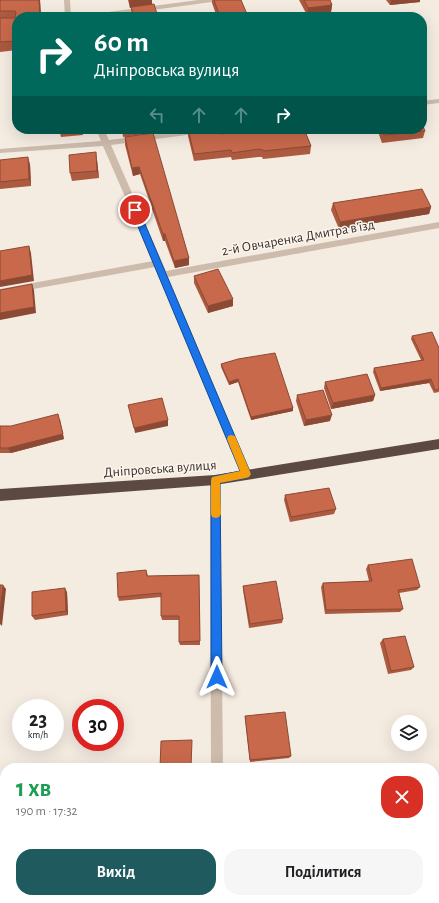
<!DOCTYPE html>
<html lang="uk">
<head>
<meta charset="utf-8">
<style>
  body { margin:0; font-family:"Alegreya Sans",sans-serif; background:#f6f6f6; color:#202124; height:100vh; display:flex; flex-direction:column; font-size:15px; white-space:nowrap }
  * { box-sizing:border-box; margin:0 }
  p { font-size:13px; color:#757577 }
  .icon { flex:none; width:22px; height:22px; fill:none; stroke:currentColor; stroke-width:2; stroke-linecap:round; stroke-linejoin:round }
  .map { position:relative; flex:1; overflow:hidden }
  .details { position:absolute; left:0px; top:763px; width:439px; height:140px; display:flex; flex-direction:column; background:#fff; border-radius:16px 16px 0 0; box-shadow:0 4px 16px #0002 }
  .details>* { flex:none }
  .top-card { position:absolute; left:12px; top:12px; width:415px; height:122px; border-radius:16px; box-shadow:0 4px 16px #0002; background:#00695c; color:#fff; overflow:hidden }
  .controls { position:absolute; left:391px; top:715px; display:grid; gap:8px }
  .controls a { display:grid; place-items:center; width:36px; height:36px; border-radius:50%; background:#fff; box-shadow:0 4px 16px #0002; font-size:20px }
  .speed { position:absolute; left:12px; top:699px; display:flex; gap:8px; font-size:20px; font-weight:700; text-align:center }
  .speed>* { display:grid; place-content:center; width:52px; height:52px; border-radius:50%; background:#fff; box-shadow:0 4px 16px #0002; line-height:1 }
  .speed small { font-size:10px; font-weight:400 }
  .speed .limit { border:6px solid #d22; background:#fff; color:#111 }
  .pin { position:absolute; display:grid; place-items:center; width:34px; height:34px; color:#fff; margin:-17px; border:2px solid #fff; border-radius:50%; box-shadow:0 1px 4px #0007 }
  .me { position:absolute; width:44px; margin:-22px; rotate:0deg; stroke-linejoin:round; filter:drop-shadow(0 0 3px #0008) }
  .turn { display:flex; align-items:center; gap:14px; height:84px; padding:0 16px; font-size:18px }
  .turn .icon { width:52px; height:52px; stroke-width:2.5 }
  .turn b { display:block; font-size:28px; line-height:34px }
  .lanes { display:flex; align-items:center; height:38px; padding:0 16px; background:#0003; justify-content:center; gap:20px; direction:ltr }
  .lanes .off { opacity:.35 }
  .round { display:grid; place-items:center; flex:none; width:42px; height:42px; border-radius:16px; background:#f6f6f6 }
  .head { display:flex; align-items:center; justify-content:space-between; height:68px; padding:0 16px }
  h1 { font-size:24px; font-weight:700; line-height:30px; color:#1e9e55 }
  .cta { display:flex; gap:8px; margin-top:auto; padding:8px 16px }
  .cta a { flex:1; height:46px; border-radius:16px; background:#1f5a5e; color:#fff; font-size:16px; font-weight:700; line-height:46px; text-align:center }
  .cta a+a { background:#f6f6f6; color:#202124 }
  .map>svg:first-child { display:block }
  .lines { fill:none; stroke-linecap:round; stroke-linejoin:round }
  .street { fill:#cdbbac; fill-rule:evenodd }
  .highway { fill:#5c4a42; fill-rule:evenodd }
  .wall { fill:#ac5a40 }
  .shaded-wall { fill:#8c4a34 }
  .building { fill:#c8694b; stroke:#8c4a34 }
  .route { fill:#1a73e8; stroke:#114b97 }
  .slow { fill:#f59e0b }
  .labels { text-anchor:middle; stroke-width:3; stroke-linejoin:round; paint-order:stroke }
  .street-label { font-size:14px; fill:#3b302b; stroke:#fbf5ee }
</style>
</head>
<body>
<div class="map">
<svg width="439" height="903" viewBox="0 0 439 903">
  <rect width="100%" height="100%" fill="#f4ebe1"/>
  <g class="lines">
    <path class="street" d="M64,0H70L71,17H65Z
      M198,0H215L212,2L100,17H83L86,15Z
      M439,99V103L422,105V101Z
      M96,129H104L109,140L198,129H221L217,131L111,145L166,271L439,222V228L168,277L251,474L250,477L246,478L242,477L241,474L155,267L0,295V289L153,261L103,146L0,153V149L101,141Z
      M215,475L219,477L220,480L223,768H211L210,480L211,477Z
      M211,898H225V903H211Z"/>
    <path class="highway" d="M439,439V449L215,485L0,501V489L215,475Z"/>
  </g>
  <path class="wall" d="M0,0H40L41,17H17V50L0,52Z
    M128,0H152V4L158,17H132L131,7L130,8Z
    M212,0H241L247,17H217L212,3Z
    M299,0H330L332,5L331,12L307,15Z
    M386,0H420V2L390,5Z
    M59,129H83V135L61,137Z
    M122,129H162L152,131V133L123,137Z
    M188,129L220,134L259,130V129H304L311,146L310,154L263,159L262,157H258L232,160L231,157L194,161L188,136Z
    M377,129H422L425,131L423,138L382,143Z
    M125,137L189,258V265L175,268L165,241H163L140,174L133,176L125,145Z
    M0,160L30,164L31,186L0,189Z
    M97,160L99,178L72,181L70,173Z
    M333,203L431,207L429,214L339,229L331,210Z
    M194,276L233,306L208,313L194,283Z
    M412,336L439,348V392L434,393L429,383L380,391L373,372L374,368L421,360L411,339Z
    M221,364L293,408V411L251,420L238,382L229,385L221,367Z
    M325,382L375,395L373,401L331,409L324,388Z
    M297,395L330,421L304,426L296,401Z
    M60,419L64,439L11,453H0V426H11Z
    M285,495L336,509L334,514L290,522L284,500Z
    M368,565L420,587L417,590L399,593L403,609L400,612L325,614L321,587L323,583L369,581L366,569Z
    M146,570L148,576L199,575L200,645H180L179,642V620H162L161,616V597L119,601L118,597Z
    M243,586L283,619L282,623L249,628L243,590Z
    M67,592L68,615L35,620L32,616Z
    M383,639L414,667L411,670L388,674L380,643Z
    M245,716L291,756L289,758L250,762L245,718Z"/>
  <path class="shaded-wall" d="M39,0H40L41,17H40Z
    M129,0H152V5L130,8Z
    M391,0H420V2L390,5Z
    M332,5L331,12L307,15L308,8Z
    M247,14V17H221Z
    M152,129H162L152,131Z
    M96,152L97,160L99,178L97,171Z
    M28,157L30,164L31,186L29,179Z
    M139,167L140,174L133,176L132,168Z
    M431,207L429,214L339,229L340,222Z
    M163,234H165V241H163Z
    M29,246L31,253L34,281L0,287V281Z
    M189,258V265L175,268L174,261Z
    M32,284L34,290L36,313L0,320V313Z
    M233,299V306L208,313V306Z
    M238,379V382L229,385V382Z
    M431,379L429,383L380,391L381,388Z
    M375,395L373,401L331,409L333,403Z
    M293,408V411L251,420V417Z
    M58,414L64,439L11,453L8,448Z
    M332,415L330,421L304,426L306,420Z
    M168,420V426L135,433L134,428Z
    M3,585L6,589L2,626L0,624V611Z
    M65,588L67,592L68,615L66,611Z"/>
  <path class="building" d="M0,0H39L40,17H17V41L0,42V18H15L16,12L15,11H0Z
    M214,0H241L247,14L220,17Z
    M304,0H330L332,5L308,8Z
    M154,4L158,17H134L131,7Z
    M422,124L425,131L384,135L381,129H422Z
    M188,129H218L220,134L262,129H304L311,146L264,151L263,150L259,149L232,153L231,150L194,154Z
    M153,133L189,258L174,261L165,234H163L139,167L132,168L125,137Z
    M96,152L97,171L70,173L69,155Z
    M28,157L29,179L0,182V160Z
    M422,189L431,207L340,222L333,203Z
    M29,246L32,275L0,281V251Z
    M218,269L233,299L208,306L194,276Z
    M32,284L34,307L0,313V290Z
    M432,332L439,348V389L435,390L431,379L381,388L374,368L424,360L412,336Z
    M275,353L293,408L251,417L238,379L229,382L221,364L238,359Z
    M367,374L375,395L333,403L325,382Z
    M323,390L332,415L306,420L297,395Z
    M162,398L168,420L134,428L128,405Z
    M58,414L63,434L8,448H0V426H11Z
    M329,488L336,509L291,517L285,495Z
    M412,559L420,587L398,590L403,609L326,610L323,583L372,581L368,565Z
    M146,570L147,576L199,575L200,641L179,642V616H161V593L118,597L117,573Z
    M276,581L283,619L250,624L243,586Z
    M0,585H3L0,611Z
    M65,588L66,611L32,616V592Z
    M405,636L414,667L391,671L383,639Z
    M285,712L291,756L250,760L245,716Z
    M192,740L191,768H160L161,741Z
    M252,898H303L304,903H253Z"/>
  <path class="route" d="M135,207L139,210L251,474L249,477L246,478L220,483L222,677L220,681L217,682L213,681L211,677V480L212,477L215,476L240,471L131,210Z"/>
  <path class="slow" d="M231,435L235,436L251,474L249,477L246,478L220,483L221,514L219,517L216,518L212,517L211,514V480L212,477L240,471L227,439L228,436Z"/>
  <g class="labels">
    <g class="street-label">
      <text transform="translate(298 237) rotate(-10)" y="5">2-й Овчаренка Дмитра в’їзд</text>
      <text transform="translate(160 468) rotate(-4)" y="5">Дніпровська вулиця</text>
    </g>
  </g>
</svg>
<div class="controls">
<a><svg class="icon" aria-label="layers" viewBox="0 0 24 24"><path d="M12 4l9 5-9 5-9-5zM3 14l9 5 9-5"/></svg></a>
</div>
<div class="speed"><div>23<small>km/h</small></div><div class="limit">30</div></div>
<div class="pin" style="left:135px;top:210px;background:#d93025"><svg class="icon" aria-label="arrive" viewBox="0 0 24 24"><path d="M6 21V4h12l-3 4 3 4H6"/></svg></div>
<svg class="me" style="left:217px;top:677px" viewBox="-20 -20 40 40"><path d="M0-17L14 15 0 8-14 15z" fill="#1a73e8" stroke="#fff" stroke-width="4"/></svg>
<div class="top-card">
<div class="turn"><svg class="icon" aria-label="right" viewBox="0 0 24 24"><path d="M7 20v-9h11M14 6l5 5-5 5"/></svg><div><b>60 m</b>Дніпровська вулиця</div></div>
<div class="lanes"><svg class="icon off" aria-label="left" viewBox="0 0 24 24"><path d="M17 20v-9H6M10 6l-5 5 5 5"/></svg><svg class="icon off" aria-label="ahead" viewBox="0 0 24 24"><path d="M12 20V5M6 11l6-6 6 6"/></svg><svg class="icon off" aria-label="ahead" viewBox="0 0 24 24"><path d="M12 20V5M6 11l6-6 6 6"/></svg><svg class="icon" aria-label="right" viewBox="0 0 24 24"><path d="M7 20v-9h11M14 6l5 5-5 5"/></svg></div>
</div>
<section class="details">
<div class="head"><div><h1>1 хв</h1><p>190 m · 17:32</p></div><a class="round" style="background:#d93025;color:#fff"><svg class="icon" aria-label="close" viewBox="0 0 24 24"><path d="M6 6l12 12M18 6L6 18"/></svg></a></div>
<div class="cta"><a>Вихід</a><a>Поділитися</a></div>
</section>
</div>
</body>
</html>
